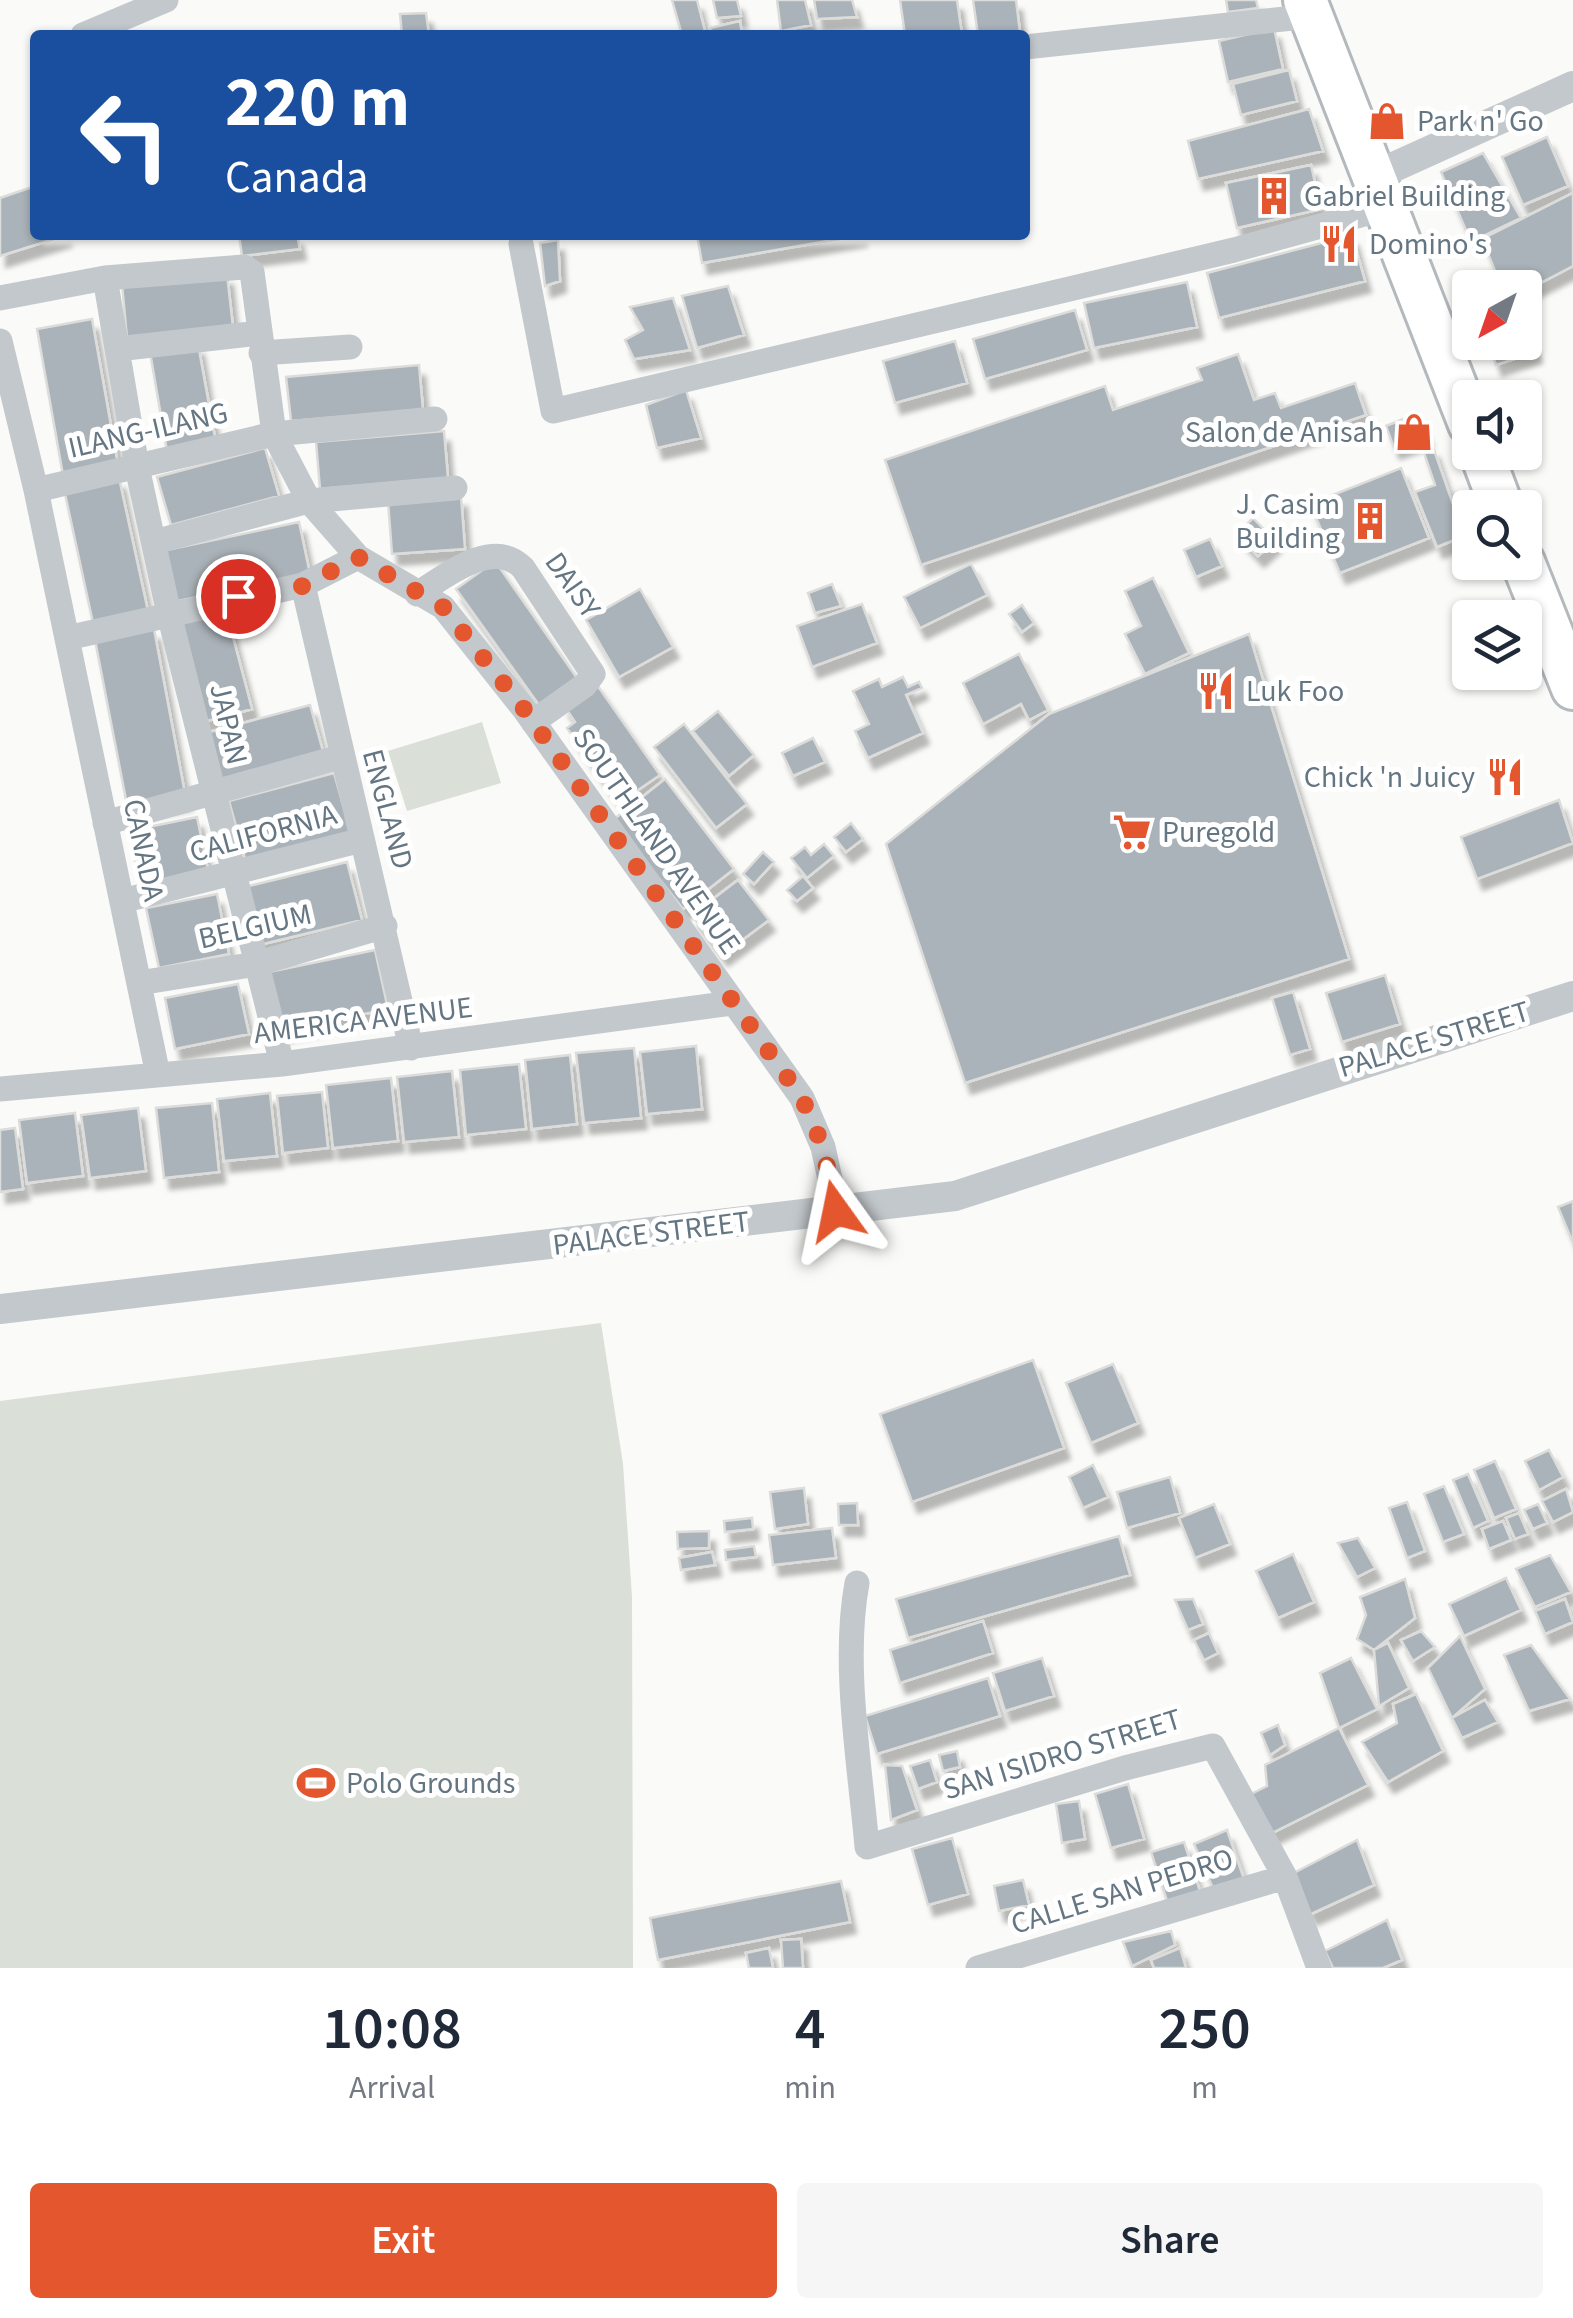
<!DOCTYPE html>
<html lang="en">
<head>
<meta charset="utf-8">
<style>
  body { margin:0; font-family:"Source Sans 3",sans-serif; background:#f6f6f7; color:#1f2937; height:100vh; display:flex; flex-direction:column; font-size:38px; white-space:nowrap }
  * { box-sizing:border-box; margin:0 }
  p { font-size:32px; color:#747a83 }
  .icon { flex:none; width:55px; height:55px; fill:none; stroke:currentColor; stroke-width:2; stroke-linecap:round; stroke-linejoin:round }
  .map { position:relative; height:1968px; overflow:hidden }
  .panel { display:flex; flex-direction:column; background:#fff; flex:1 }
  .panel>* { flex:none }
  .banner { position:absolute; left:30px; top:30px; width:1000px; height:210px; border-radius:10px; box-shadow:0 2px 8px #0004; background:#1a4fa0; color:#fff; overflow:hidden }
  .needle { width:65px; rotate:220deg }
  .controls { position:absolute; left:1452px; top:270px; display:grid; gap:20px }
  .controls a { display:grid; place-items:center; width:90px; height:90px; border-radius:10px; background:#fff; box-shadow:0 2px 8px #0004; font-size:50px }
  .pin { position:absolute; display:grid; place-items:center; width:85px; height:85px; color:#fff; margin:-42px; border:5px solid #fff; border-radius:50%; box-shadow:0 2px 10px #0007 }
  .me { position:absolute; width:110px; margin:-55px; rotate:348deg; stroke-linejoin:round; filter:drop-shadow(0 0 8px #0008) }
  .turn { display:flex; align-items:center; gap:35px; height:210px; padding:0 30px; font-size:45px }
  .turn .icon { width:130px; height:130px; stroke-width:2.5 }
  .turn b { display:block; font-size:70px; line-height:85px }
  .eta { display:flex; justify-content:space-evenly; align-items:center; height:170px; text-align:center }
  .eta b { font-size:60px; font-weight:600; line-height:70px }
  .cta { display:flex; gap:20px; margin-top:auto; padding:20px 30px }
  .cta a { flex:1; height:115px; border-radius:10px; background:#e4572e; color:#fff; font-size:40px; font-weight:600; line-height:115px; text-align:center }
  .cta a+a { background:#f6f6f7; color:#1f2937 }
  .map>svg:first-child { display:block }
  .green { fill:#dadfd7 }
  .building { fill:#aab3b9; stroke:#dcdcda; stroke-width:2.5; filter:url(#shadow) }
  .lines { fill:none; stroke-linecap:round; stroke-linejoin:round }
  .trunk-casing { stroke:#b4b9bd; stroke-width:48 }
  .minor { stroke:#c3c8cc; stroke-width:25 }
  .tertiary { stroke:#c3c8cc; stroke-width:30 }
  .trunk { stroke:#fff; stroke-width:42 }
  .route { stroke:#e4572e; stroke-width:18; stroke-dasharray:0 32.4 }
  .labels { text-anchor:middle; stroke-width:10; stroke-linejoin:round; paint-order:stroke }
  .poi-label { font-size:30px; fill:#657683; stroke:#fff; text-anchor:start }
  .street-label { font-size:30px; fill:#657683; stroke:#fff }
</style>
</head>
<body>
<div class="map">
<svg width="1573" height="1968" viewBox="0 0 1573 1968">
  <defs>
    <filter id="shadow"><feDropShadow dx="6" dy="11" stdDeviation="2.5" flood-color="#0004"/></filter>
  </defs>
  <rect width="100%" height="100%" fill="#fafaf8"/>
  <path class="green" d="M482,722L501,783L407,811L388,751Z
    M601,1323L623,1464L632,1597L633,1968H0V1401Z"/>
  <path class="building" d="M672,0H697L706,35H682Z
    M713,0H737L741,16L717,18Z
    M777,0H805L811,25L781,31Z
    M814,0H852L857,17L817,19Z
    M900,0H957L962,34L905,35Z
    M973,0H1016L1020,32L978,35Z
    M1226,0H1256L1258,8L1228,12Z
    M426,13L429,35H402L400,14Z
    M740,21L742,35H712L710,28Z
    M1274,28L1283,69L1228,82L1219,41Z
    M1289,70L1297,101L1241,115L1233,84Z
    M1309,109L1323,151L1198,179L1188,141Z
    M1547,137L1568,186L1523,205L1502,157Z
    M1483,153L1521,218L1471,242L1441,172Z
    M1311,165L1321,209L1237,228L1226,183Z
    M35,186V235H67L0,256V198Z
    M1573,193V266L1525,291L1502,288L1482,239Z
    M239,235H297L300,249L242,256Z
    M697,235H862L702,263Z
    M1352,235L1365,281L1219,318L1207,273Z
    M558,240L560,281L545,286L540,243Z
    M227,274L233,327L127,338L122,284Z
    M1187,282L1197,327L1094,348L1084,303Z
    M728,286L744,335L697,348L682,296Z
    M673,298L690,350L634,359L625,340L643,330L630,307Z
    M1075,310L1087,350L985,379L973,339Z
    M92,319L118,465L63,475L37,329Z
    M1525,319L1536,352L1496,365L1489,342H1525Z
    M955,341L967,383L895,403L883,361Z
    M198,344L216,443L167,451L150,352Z
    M1238,354L1254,400L1275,393L1281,408L1355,383L1366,415L921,565L885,460L1105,386L1113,410L1202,380L1197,368Z
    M419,365L423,410L291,421L286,377Z
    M686,390L701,438L657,448L646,405Z
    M1418,413L1427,437L1394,448L1386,426Z
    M444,431L448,478L320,489L316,442Z
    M1433,447L1464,536L1437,547L1415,492L1435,485L1423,450Z
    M265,448L279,496L171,525L157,477Z
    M1401,468L1429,538L1340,573L1310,504Z
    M119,478L148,611L93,623L64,489Z
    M461,496L465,549L392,554L388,501Z
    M1253,518L1275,541L1258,556L1237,534Z
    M299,522L310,574L173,602L162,551Z
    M1210,539L1222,566L1196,577L1184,550Z
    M495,561L577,678L539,705L456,589Z
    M971,564L987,595L920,628L904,597Z
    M1153,578L1189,653L1145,674L1125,634L1141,626L1125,591Z
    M832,584L841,606L815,613L808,593Z
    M640,589L673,647L619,677L586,620Z
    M224,603L252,709L203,722L175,616Z
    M862,604L877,643L812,667L797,626Z
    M1022,605L1034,623L1022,632L1009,614Z
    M154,629L186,799L128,810L95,640Z
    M1249,634L1349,959L965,1083L886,844L1049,714Z
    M1019,654L1048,710L1029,720L1021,704L983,724L963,683Z
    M903,677L908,687L919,682L922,688L906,695L923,733L868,758L855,731L869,724L853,691L879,679L882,687Z
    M595,682L660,775L619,803L567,728L575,722L563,704Z
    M310,705L324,755L216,784L202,734Z
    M718,711L754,755L729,776L693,731Z
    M684,724L747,804L716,828L654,747Z
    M813,738L825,762L793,776L782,753Z
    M334,773L351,834L246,862L229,801Z
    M665,779L734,869L683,909L613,820Z
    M1559,800L1573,843L1477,879L1461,837Z
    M197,817L209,875L141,889L129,831Z
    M851,823L863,839L846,852L834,837Z
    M824,844L834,856L807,878L791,858L805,847L811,855Z
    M763,852L774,862L754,884L743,874Z
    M347,862L362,920L255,946L241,888Z
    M803,876L813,888L797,901L787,890Z
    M738,880L769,920L722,955L692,915Z
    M217,894L229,954L159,968L146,908Z
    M375,950L388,1009L281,1031L269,972Z
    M1385,975L1400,1024L1342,1042L1326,993Z
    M238,984L249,1034L175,1049L165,998Z
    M1293,992L1310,1049L1290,1055L1272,998Z
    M696,1046L702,1109L647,1114L640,1052Z
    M634,1048L641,1118L584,1123L576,1053Z
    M570,1055L577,1124L532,1129L525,1060Z
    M519,1064L526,1129L466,1135L460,1070Z
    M452,1071L459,1137L404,1142L397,1077Z
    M391,1078L398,1141L333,1148L326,1085Z
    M322,1092L328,1148L283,1153L277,1096Z
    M270,1093L277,1156L224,1161L217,1099Z
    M212,1103L219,1172L164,1178L156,1108Z
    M138,1108L146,1171L90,1178L81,1115Z
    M75,1113L83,1176L27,1183L19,1120Z
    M15,1128L23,1189L0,1192V1130Z
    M1573,1201V1243L1558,1207Z
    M1033,1360L1064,1448L912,1502L880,1414Z
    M1113,1364L1138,1423L1091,1443L1066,1383Z
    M1549,1450L1563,1477L1539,1490L1525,1461Z
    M1495,1461L1516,1509L1494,1518L1474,1470Z
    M1093,1465L1108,1497L1083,1508L1069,1477Z
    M1468,1474L1488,1521L1473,1528L1453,1480Z
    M1170,1477L1180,1513L1127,1528L1117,1492Z
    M1444,1486L1464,1534L1443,1542L1424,1494Z
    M804,1488L808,1524L775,1529L770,1492Z
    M1566,1489L1573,1512L1553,1522L1542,1501Z
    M1407,1502L1425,1551L1407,1558L1389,1508Z
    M857,1503L858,1525H839L838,1504Z
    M1214,1504L1230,1544L1195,1558L1179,1518Z
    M1538,1504L1547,1523L1533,1529L1524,1510Z
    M1519,1513L1528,1534L1515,1539L1506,1518Z
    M752,1518L753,1529L725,1532L724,1521Z
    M1503,1521L1511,1540L1489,1549L1482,1529Z
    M832,1528L836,1558L773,1565L769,1535Z
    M709,1531V1548L678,1549L677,1532Z
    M1119,1536L1130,1575L908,1638L896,1599Z
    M1358,1538L1375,1568L1357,1577L1338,1543Z
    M754,1546L756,1557L726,1560L725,1550Z
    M712,1552L715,1565L681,1570L679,1558Z
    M1293,1554L1314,1602L1278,1618L1256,1571Z
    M1550,1555L1571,1592L1535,1607L1516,1569Z
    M1506,1578L1521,1610L1464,1636L1449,1604Z
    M1405,1579L1415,1618L1374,1650L1357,1639L1366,1615L1360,1597Z
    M1193,1599L1203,1624L1188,1630L1175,1600Z
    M1565,1599L1573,1622L1545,1634L1535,1611Z
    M983,1621L993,1653L900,1683L890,1650Z
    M1421,1631L1435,1647L1413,1661L1401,1640Z
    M1209,1633L1218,1653L1204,1660L1194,1640Z
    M1460,1636L1485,1689L1452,1718L1428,1668Z
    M1388,1643L1409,1688L1379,1706L1374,1650Z
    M1531,1645L1570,1699L1529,1711L1504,1655Z
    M1042,1658L1054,1696L1005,1711L993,1673Z
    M1351,1658L1377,1709L1339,1728L1320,1673Z
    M988,1678L1000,1716L877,1754L865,1716Z
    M1416,1694L1443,1751L1388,1782L1362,1742L1397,1723L1393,1704Z
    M1485,1700L1498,1722L1462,1738L1452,1718Z
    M1278,1725L1285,1745L1270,1755L1261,1733Z
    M1339,1728L1368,1785L1268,1835L1247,1796L1267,1786L1265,1765Z
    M957,1751L960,1767L943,1771L939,1755Z
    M930,1760L937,1782L918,1789L910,1766Z
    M885,1765L902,1766L917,1810L891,1820Z
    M1128,1784L1144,1839L1111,1848L1095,1794Z
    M1079,1801L1085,1839L1062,1843L1056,1804Z
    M1227,1830L1245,1882L1215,1893L1194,1844Z
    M952,1838L968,1894L928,1905L912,1849Z
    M1357,1840L1374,1885L1311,1914L1290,1875Z
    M1184,1842L1200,1891L1167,1901L1151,1852Z
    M1023,1880L1029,1905L999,1911L994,1886Z
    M841,1881L850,1922L658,1960L650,1918Z
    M1387,1920L1402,1960L1383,1968H1333L1325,1951Z
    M1171,1931L1175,1945L1132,1966L1123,1942Z
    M801,1939L803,1968H783L781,1940Z
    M769,1948L773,1968H749L746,1953Z
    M1180,1948L1186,1968H1154L1151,1960Z"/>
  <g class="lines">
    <g class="trunk-casing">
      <path id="trunk" d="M1305,0L1470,424
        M1481,452L1502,508
        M1523,562L1573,688"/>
    </g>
    <path class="minor" d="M83,35L166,0
      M1025,47L1312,16
      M521,244L553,411L1234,250L1386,208
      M105,278L137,467L169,614L282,1064
      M0,298L105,278L244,267L252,272L274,434L309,501L358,557L443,607L524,709L802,1098L823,1147L837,1211
      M0,341L36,490L158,1075
      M117,349L260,333
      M261,353L350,347
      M36,490L274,434L435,419
      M154,542L309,501L455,488
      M303,585L411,1048
      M417,594C446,576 493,537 523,568L593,674L585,685L533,722
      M67,638L303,585L358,557
      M105,823L340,757
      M122,901L362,840
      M139,983L256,964L385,926
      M0,1089L282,1064L732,1003
      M857,1583C842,1664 860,1765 867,1847L1125,1768L1213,1746L1285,1877L1319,1968
      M978,1968L1285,1877"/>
    <path class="tertiary" d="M1374,176L1573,86
      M0,1309L955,1196L1573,996"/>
    <use href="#trunk" class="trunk"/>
  </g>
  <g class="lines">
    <path class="route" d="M238,596L303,586L358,557L443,607L524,709L802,1098L823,1147L836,1211"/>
  </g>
  <defs>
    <g id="shop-bare" transform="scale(3)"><path d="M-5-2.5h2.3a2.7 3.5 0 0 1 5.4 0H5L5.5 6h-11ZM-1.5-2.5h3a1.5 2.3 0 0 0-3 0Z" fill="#e4572e" stroke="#fff" stroke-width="2.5" paint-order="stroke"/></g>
    <g id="building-bare" transform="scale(3)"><path d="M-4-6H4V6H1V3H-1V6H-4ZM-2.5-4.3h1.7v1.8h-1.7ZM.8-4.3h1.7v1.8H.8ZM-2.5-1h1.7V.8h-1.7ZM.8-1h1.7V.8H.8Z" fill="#e4572e" stroke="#fff" stroke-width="2.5" paint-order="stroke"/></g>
    <g id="restaurant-bare" transform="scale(3)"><path d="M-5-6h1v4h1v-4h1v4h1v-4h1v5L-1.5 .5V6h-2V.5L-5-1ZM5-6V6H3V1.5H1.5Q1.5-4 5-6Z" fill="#e4572e" stroke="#fff" stroke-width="2.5" paint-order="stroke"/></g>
    <g id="supermarket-bare" transform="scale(3)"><path d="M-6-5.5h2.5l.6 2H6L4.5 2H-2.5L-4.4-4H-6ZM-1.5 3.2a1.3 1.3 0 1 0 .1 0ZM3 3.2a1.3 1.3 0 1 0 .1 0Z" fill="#e4572e" stroke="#fff" stroke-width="2.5" paint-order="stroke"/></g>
    <g id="stadium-bare" transform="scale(3)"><path d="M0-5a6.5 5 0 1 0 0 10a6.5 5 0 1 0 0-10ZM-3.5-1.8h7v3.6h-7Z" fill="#e4572e" stroke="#fff" stroke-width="2.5" paint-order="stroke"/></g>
  </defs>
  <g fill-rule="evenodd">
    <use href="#shop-bare" x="1387" y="121"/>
    <use href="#building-bare" x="1274" y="196"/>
    <use href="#restaurant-bare" x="1339" y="244"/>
    <use href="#shop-bare" x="1414" y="432"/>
    <use href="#building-bare" x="1370" y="521"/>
    <use href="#restaurant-bare" x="1216" y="691"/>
    <use href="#restaurant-bare" x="1505" y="777"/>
    <use href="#supermarket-bare" x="1132" y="832"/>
    <use href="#stadium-bare" x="316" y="1783"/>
  </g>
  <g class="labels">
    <g class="poi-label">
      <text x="1417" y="131">Park n' Go</text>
      <text x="1304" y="206">Gabriel Building</text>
      <text x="1369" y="254">Domino's</text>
      <text x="1384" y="442" text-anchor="end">Salon de Anisah</text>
      <text x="1340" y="514" text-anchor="end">J. Casim<tspan x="1340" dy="34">Building</tspan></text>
      <text x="1246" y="701">Luk Foo</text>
      <text x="1475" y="787" text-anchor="end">Chick 'n Juicy</text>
      <text x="1162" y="842">Puregold</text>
      <text x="346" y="1793">Polo Grounds</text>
    </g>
    <g class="street-label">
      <text transform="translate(148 430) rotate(-13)" y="10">ILANG-ILANG</text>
      <text transform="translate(573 585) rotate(55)" y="10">DAISY</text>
      <text transform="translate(229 724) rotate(77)" y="10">JAPAN</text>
      <text transform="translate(388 809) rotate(75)" y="10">ENGLAND</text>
      <text transform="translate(263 833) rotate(-15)" y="10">CALIFORNIA</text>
      <text transform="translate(657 841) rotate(55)" y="10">SOUTHLAND AVENUE</text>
      <text transform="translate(144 850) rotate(78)" y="10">CANADA</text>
      <text transform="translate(255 926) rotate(-13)" y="10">BELGIUM</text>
      <text transform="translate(363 1020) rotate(-7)" y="10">AMERICA AVENUE</text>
      <text transform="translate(1434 1039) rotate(-17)" y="10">PALACE STREET</text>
      <text transform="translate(651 1233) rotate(-7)" y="10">PALACE STREET</text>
      <text transform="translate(1062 1754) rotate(-17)" y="10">SAN ISIDRO STREET</text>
      <text transform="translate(1122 1891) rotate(-17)" y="10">CALLE SAN PEDRO</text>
    </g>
  </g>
</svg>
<div class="controls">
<a><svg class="needle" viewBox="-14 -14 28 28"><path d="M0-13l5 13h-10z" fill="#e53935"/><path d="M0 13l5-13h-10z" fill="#747a83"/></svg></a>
<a><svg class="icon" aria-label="sound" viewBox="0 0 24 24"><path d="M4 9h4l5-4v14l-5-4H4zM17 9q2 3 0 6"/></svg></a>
<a><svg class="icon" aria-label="search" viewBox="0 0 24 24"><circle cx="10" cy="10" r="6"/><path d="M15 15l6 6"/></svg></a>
<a><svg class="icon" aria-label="layers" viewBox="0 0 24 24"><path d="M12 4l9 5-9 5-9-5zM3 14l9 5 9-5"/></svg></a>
</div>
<div class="pin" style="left:238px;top:596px;background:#d93025"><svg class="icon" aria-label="arrive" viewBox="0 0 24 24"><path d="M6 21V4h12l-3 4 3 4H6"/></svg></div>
<svg class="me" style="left:836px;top:1211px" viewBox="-20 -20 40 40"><path d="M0-17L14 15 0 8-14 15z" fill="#e4572e" stroke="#fff" stroke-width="4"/></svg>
<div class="banner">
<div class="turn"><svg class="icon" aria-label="left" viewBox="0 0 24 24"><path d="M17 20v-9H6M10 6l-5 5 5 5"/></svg><div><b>220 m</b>Canada</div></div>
</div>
</div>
<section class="panel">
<div class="eta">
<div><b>10:08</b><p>Arrival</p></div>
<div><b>4</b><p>min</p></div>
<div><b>250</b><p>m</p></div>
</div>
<div class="cta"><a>Exit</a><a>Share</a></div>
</section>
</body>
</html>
